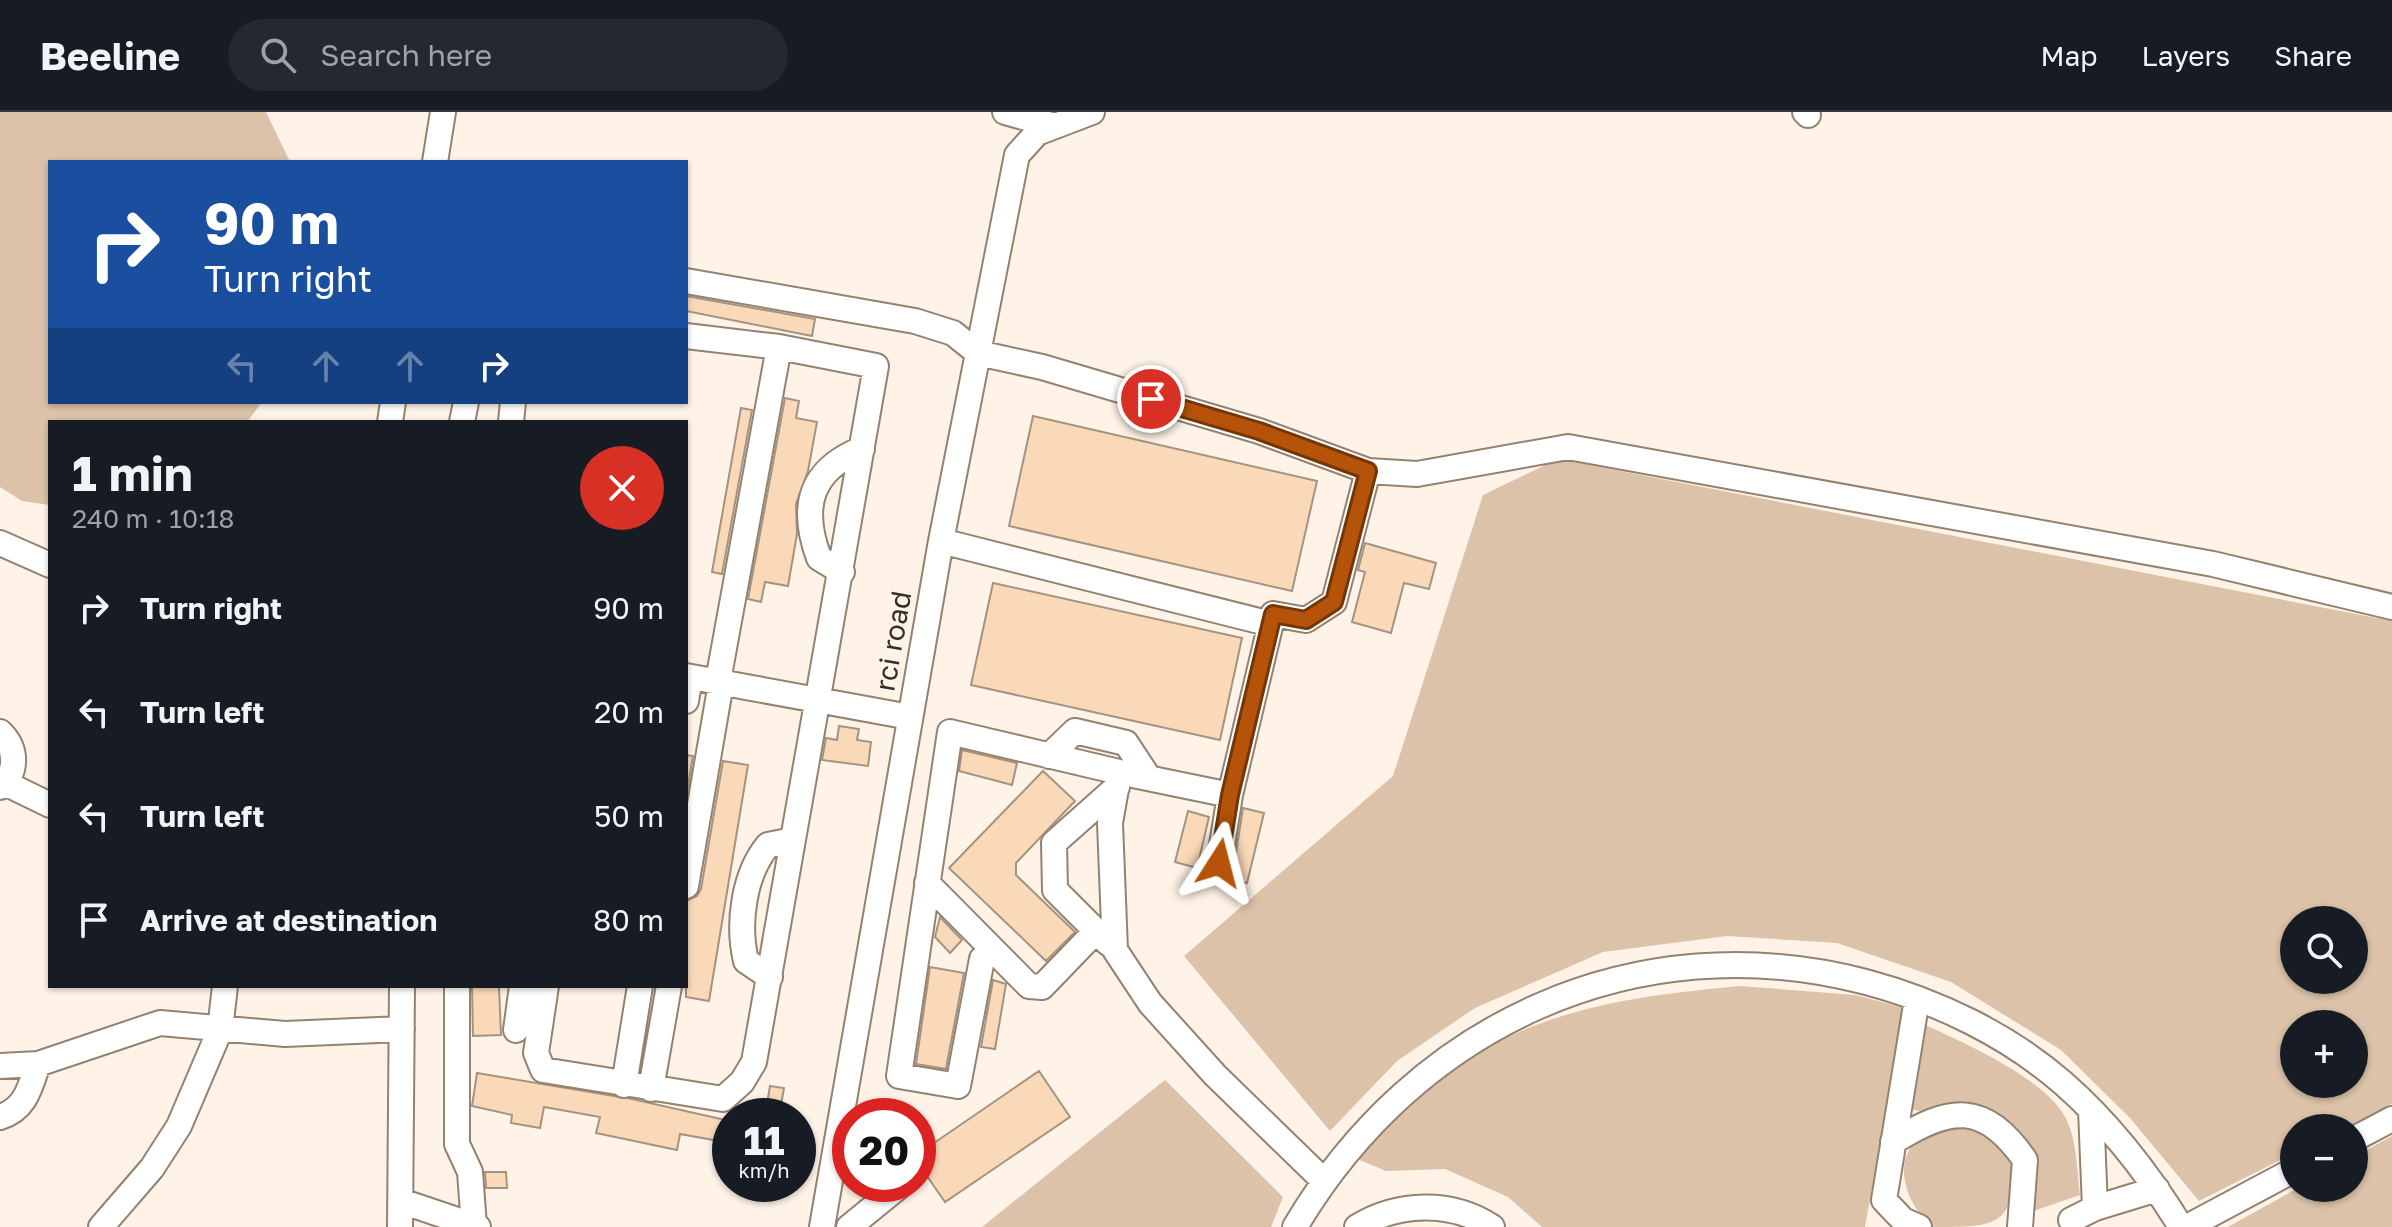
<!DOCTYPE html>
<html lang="en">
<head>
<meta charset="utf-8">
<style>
  body { margin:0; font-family:"Golos Text",sans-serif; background:#242831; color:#f1f3f6; height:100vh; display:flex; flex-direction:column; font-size:30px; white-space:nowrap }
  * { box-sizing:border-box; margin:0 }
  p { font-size:26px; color:#9ea1a6 }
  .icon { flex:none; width:44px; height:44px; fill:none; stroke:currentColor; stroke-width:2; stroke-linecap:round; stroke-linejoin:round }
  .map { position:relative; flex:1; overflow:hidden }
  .details { position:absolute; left:48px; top:308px; width:640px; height:568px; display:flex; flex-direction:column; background:#171b24; border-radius:0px; box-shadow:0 2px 6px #0004 }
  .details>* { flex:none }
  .banner { position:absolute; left:48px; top:48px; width:640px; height:244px; border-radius:0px; box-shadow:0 2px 6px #0004; background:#1a4fa0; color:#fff; overflow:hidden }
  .fabs { position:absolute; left:2280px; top:794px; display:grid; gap:16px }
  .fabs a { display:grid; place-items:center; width:88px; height:88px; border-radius:50%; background:#171b24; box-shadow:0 2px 6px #0004; font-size:40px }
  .speed { position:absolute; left:712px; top:986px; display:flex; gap:16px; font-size:40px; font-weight:700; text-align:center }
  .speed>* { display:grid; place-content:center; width:104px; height:104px; border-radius:50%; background:#171b24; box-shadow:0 2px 6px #0004; line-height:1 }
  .speed small { font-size:20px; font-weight:400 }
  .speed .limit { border:12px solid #d22; background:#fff; color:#111 }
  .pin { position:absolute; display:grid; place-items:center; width:68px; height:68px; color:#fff; margin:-34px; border:4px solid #fff; border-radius:50%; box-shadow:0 2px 8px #0007 }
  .me { position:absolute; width:88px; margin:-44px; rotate:9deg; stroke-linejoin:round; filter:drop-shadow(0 0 6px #0008) }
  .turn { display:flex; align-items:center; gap:28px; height:168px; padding:0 24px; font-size:36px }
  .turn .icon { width:104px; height:104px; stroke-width:2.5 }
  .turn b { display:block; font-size:56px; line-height:68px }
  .lanes { display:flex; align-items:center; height:76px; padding:0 24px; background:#0003; justify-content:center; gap:40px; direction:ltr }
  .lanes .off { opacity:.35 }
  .round { display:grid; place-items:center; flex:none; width:84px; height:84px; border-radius:42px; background:#242831 }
  .headline { display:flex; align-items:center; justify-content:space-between; height:136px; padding:0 24px }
  h1 { font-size:48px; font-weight:700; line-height:60px }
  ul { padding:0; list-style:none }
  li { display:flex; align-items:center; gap:24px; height:104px; padding:0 24px }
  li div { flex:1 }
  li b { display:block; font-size:30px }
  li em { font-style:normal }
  header { display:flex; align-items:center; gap:48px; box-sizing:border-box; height:112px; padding:0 40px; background:#171b24; border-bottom:2px solid #363941 }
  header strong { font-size:38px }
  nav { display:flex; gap:44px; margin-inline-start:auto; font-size:28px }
  .search { width:560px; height:72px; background:#242831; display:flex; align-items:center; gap:20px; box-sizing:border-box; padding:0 28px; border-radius:44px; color:#9ea1a6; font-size:30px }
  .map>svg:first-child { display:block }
  .green { fill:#dbc2a8; fill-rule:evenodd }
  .building { fill:#fad9b9; stroke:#a59382; stroke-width:2 }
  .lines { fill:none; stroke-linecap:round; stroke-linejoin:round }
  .minor-casing { stroke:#948271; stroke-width:28 }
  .minor { stroke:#fff; stroke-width:24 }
  .route-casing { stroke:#753606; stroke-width:20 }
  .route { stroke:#b45309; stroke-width:14 }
  .labels { text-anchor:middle; stroke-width:7; stroke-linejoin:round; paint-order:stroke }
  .street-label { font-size:28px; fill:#362f28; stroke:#fff3e8 }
</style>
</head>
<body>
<header>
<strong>Beeline</strong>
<div class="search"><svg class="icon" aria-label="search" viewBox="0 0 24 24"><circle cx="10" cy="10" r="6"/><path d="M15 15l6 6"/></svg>Search here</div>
<nav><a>Map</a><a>Layers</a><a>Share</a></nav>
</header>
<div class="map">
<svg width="2392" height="1115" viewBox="0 0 2392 1115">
  <rect width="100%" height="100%" fill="#fff3e8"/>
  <path class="green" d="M0,0H266L290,50H50V290H262L247,310H50V393L22,389L0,375Z
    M1558,347L2392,509V992L2344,1016H2294V1041L2199,1089L2130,1006L2061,938L1951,870L1837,831L1727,824L1603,840L1475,896L1397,949L1330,1019L1184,844L1393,664L1483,383ZM2294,808H2354V868H2294ZM2294,912H2354V972H2294Z
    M1741,874L1855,883L1904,896L1865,1115H1542L1508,1085L1445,1057L1386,1059L1355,1046C1395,1010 1434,967 1481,939C1560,893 1653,882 1741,874Z
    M1923,912C1962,930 2051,968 2068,1011C2077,1032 2077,1060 2080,1083L2028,1101L2019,1024L1907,996Z
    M1165,968L1283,1085L1271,1115H982Z
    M1977,1010L2017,1050C2012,1115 1997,1115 1933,1115C1908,1095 1888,1048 1922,1024C1935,1015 1962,1014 1977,1010Z
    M2392,1024V1115H2228L2298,1076H2354V1045Z"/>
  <path class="building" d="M686,184L815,207L812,224L686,199Z
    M785,286L799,289L796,306L817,310L808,359L796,392L797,422L788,474L765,470L761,490L748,487Z
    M741,296L752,298L722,462L712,460Z
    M1033,304L1317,369L1292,479L1009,414Z
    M1365,431L1436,451L1429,477L1404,471L1391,521L1352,510L1365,460L1358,458Z
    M993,471L1242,526L1220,628L971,573Z
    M839,614L859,617L857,628L871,630L868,654L822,648L826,626L837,628Z
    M962,638L1017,651L1012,673L959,659Z
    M686,643L693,644L686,686Z
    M723,649L748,653L709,889L686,885V789L697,784L701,777Z
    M1043,659L1075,689L1016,751V763L1075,820L1046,849L949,756Z
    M1243,696L1264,701L1247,771L1225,766L1234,753Z
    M1188,699L1209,705L1197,756L1175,750Z
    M940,805L962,828L950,841L935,825Z
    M930,855L964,861L946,957L916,952Z
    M993,868L1006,872L995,937L981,935Z
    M472,874H499L501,923L473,924Z
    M1039,959L1070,1005L945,1090L918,1051V1042Z
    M477,961L632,987L730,1009V1031L680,1022L677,1038L596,1021L600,1005L544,995L540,1016L511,1011L512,1003L472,994Z
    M770,974L784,976L779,1004H765Z
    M485,1060H506L507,1076H486Z"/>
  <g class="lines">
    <g class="minor-casing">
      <path id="minor" d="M1005,0L1055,14
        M1805,0L1808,3
        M435,50L443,0
        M686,169L915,209L953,221L978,241L1042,255L1259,319L1368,359L1417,362L1568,335L2213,452L2392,495
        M390,310L393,290
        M462,310L466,290
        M511,310L513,290
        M941,429L1271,512
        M0,431L50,453
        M842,460L819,446C800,395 810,358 862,337
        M686,564L910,605
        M686,589L690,565
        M0,620C17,636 18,660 0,675
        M1049,644L1075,619L1126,631L1149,666
        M1133,663L1230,683
        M5,671L50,693
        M1219,751L1230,683L1273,502L1306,508L1334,490L1368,359
        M927,771L1029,874L1042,875L1096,819
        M686,774L721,571L720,558L779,235
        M1108,831L1055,778L1054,731L1117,675
        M994,839L982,847L958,974L899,964L950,620L1119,660L1110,711L1115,838L1150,891L1215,963L1323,1068
        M770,865L746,849C737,811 744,762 768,733L793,728
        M457,874V1032L470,1060L474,1114
        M546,874L536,941L543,958L723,987L742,970L754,950L876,254L779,235L686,224
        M1917,887L1884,1088L1903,1108L1919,1115
        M516,918L522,874
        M0,954L38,952L160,911L285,922L402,917
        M624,973L640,874
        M651,977L669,874
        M2091,998L2095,1096
        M0,1005C26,997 30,975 38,952
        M2354,1027L2392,1007
        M1893,1030C1950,994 1984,989 2025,1048L2020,1115
        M401,1089L478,1115
        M2071,1108L2095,1096L2157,1077
        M101,1115L152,1056L179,1014L220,918L225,874
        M400,1115L402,874
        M822,1115L941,429L1017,43L1037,21L1092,0
        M849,1115L902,1072
        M1295,1115C1414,913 1636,810 1866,870C1937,889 2008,923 2063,971C2111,1013 2148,1061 2181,1115
        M1357,1115C1398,1090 1451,1088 1492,1115
        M2187,1115L2294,1058"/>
    </g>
    <use href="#minor" class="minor"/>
  </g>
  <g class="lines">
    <g class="route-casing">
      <path id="route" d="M1151,287L1259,319L1368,359L1334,490L1306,508L1273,502L1230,683L1219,751"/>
    </g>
    <use href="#route" class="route"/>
  </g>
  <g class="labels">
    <g class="street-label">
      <text transform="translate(893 529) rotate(-80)" y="10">rci road</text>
    </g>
  </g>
</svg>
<div class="fabs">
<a><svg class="icon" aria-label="search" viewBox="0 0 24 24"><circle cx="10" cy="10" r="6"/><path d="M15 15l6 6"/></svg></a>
<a>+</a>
<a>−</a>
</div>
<div class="speed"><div>11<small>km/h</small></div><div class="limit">20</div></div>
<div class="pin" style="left:1151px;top:287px;background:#d93025"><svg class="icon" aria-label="arrive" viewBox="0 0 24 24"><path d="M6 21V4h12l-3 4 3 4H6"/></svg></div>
<svg class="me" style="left:1219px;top:751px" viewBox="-20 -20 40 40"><path d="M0-17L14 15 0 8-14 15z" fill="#b45309" stroke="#fff" stroke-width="4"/></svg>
<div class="banner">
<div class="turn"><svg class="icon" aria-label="right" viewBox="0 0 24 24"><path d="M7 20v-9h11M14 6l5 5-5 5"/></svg><div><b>90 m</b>Turn right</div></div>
<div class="lanes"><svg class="icon off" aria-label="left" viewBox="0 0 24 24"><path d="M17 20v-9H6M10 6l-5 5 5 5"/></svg><svg class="icon off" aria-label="ahead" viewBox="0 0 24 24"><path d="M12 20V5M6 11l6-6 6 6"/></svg><svg class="icon off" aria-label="ahead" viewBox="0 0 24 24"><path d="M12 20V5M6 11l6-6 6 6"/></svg><svg class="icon" aria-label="right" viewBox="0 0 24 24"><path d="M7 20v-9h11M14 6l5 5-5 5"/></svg></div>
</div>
<section class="details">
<div class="headline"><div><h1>1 min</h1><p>240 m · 10:18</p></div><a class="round" style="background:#d93025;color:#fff"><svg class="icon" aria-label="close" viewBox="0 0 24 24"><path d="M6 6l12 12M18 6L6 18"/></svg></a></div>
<ul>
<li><svg class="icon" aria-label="right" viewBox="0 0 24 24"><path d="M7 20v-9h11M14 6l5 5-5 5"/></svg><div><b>Turn right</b></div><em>90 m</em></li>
<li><svg class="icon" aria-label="left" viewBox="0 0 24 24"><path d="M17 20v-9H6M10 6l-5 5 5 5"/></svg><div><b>Turn left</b></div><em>20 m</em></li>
<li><svg class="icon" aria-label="left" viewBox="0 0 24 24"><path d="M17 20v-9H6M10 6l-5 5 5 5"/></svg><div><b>Turn left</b></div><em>50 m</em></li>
<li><svg class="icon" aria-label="arrive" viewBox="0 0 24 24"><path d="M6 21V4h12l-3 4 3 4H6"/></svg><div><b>Arrive at destination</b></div><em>80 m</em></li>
</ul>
</section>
</div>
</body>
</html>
